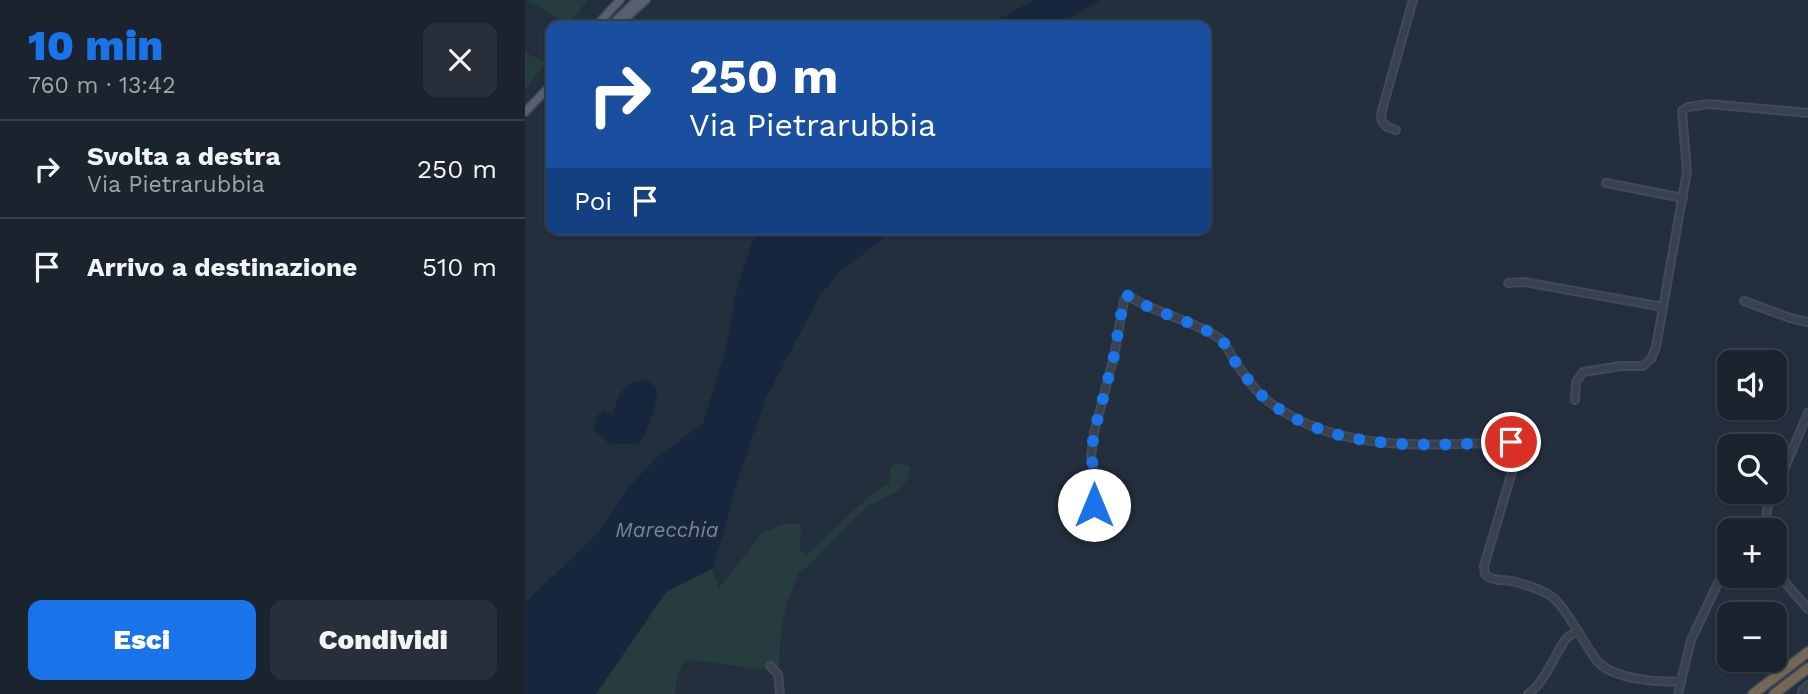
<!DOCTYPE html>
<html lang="it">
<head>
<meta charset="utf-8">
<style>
  body { margin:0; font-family:"Work Sans",sans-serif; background:#282f3a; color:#f1f3f6; height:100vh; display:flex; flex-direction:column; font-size:26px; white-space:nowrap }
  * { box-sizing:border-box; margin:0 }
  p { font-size:23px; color:#a0a4aa }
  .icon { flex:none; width:38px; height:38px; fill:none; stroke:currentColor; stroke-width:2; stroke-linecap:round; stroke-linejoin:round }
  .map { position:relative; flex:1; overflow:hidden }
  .sheet { display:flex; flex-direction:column; background:#1b232e; width:525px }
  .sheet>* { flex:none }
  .banner { position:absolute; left:21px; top:21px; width:665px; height:214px; border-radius:14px; box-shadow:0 2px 5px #0004,0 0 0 2px #39404a; background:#1a4fa0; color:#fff; overflow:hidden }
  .fabs { position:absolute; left:1192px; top:350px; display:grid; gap:14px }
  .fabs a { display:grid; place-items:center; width:70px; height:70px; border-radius:14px; background:#1b232e; box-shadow:0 2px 5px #0004,0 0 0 2px #39404a; font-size:35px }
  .pin { position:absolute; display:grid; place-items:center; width:60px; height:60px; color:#fff; margin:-30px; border:4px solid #fff; border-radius:50%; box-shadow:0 2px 7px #0007 }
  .me { position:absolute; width:77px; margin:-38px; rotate:0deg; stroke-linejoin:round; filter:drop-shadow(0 0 5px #0008) }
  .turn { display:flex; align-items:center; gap:24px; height:147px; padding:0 28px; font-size:32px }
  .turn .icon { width:91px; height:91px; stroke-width:2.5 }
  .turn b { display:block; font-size:49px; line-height:60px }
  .then { display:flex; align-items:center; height:66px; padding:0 28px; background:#0003; gap:14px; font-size:26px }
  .round { display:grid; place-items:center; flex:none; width:74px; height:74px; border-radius:14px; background:#282f3a }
  .headline { display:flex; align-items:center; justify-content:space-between; height:119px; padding:0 28px }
  h1 { font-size:42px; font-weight:800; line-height:52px; color:#1a73e8 }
  .primary-button { display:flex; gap:14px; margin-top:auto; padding:14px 28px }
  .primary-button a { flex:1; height:80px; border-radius:14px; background:#1a73e8; color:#fff; font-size:28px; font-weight:800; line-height:80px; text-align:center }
  .primary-button a+a { background:#282f3a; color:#f1f3f6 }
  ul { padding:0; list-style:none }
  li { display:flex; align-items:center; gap:21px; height:98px; padding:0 28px; border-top:2px solid #39404a }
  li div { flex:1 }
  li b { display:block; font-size:26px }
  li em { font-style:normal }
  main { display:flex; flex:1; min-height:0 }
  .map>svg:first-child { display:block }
  .green { fill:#263c3f }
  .water { fill:#17263c }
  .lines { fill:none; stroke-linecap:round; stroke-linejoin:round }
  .minor-casing { stroke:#414a57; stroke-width:10 }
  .major-casing { stroke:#414a57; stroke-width:10 }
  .highway-casing { stroke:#434c59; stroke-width:12 }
  .minor { stroke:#38414e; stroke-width:6 }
  .major { stroke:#56606e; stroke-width:7 }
  .highway { stroke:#746855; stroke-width:9 }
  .route { stroke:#1a73e8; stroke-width:12; stroke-dasharray:0 21.6 }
  .labels { text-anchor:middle; stroke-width:7; stroke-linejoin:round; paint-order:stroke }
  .water-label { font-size:21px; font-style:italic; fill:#6d86a8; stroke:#1d2633 }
</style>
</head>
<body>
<main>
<section class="sheet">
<div class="headline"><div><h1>10 min</h1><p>760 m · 13:42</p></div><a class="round"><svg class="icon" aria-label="close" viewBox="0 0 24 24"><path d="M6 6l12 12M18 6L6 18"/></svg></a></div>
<ul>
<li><svg class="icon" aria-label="right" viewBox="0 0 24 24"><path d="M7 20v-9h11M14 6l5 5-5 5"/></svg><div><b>Svolta a destra</b><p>Via Pietrarubbia</p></div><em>250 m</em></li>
<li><svg class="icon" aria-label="arrive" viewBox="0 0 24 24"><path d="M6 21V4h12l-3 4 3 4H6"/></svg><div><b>Arrivo a destinazione</b></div><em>510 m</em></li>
</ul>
<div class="primary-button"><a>Esci</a><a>Condividi</a></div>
</section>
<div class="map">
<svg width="1283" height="694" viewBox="0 0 1283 694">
  <rect width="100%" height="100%" fill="#242f3e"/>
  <path class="green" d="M2,0H63L43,24Z
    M0,52L20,63L0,90Z
    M375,463L385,467L382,479L376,489L341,507L287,562L273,574L262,603L256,631L254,666L234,669L168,660L157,664L152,679L150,694H71L141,592L187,569L194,588L237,533L259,524H276L275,550L282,554L351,490L364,485L365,468Z"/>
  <path class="water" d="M510,0H576L531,26H460Z
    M236,229H368L336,256L318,268L295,295L241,398L210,488L198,535L187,569L141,592L71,694H0V603L75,531L102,489L131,458L178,423L201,348L211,291L227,242Z
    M118,380L126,382L132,389C132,408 124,426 115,443L112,445C89,442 85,451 69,428C70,419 72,414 79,410L87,415C94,397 96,381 118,380Z"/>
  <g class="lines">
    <g class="minor-casing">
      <path id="minor" d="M871,130L862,127L857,121L856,114L888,0
        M1081,183L1158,198
        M983,283L999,282L1138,307
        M1219,301L1265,318L1283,322
        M1050,400L1051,382L1058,372L1096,366H1118L1126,359L1131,347L1162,171L1157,111L1163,107L1184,104L1283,113
        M1250,491L1283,413
        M566,512L569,505L571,482L566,456L569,433L589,356L599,300L602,295C630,314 666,319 694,338C701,343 705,353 709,360C720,376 731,393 747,404C815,454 907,445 986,442L993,447V452L959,566L960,574C967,582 980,579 990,582C1002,585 1016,589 1026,596C1036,603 1042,615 1049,625C1057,637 1064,651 1073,662C1089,679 1134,683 1156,681
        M1240,530L1242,509L1249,492
        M1250,565L1258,580L1283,609
        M245,666L253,674L255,694
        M1003,694C1020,682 1028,658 1040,640L1044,636L1053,631
        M1153,694L1166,640L1193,583L1204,572
        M1277,694V691L1283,685"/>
    </g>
    <g class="major-casing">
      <path id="major" d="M71,26L95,0
        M85,26L112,0
        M92,26L121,0
        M0,112L26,85"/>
    </g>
    <g class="highway-casing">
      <path id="highway" d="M1228,694L1283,652
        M1249,694L1283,668"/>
    </g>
    <use href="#minor" class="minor"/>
    <use href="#major" class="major"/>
    <use href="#highway" class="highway"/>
  </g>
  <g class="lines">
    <path class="route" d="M569,505L571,482L566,456L569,433L589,356L597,309L602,295C630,314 666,319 694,338C701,343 705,353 709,360C720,376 731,392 747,404C815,454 906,445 986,442"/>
  </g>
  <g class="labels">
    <g class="water-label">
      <text x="142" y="537">Marecchia</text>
    </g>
  </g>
</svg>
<div class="fabs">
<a><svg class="icon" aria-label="sound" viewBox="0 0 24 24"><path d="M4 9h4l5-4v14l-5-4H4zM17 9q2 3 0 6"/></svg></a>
<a><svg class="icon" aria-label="search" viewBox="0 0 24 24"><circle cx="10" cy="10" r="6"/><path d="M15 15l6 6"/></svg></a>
<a>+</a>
<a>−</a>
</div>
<div class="pin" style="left:986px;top:442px;background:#d93025"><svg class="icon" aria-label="arrive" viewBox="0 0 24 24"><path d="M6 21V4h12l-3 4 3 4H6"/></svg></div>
<svg class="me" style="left:569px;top:505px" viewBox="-20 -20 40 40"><circle r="19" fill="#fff"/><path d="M0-13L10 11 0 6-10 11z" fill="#1a73e8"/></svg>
<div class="banner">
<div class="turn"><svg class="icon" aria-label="right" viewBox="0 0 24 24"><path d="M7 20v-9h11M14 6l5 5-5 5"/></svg><div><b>250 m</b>Via Pietrarubbia</div></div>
<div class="then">Poi<svg class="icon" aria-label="arrive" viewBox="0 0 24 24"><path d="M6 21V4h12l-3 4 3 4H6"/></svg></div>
</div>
</div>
</main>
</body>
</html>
